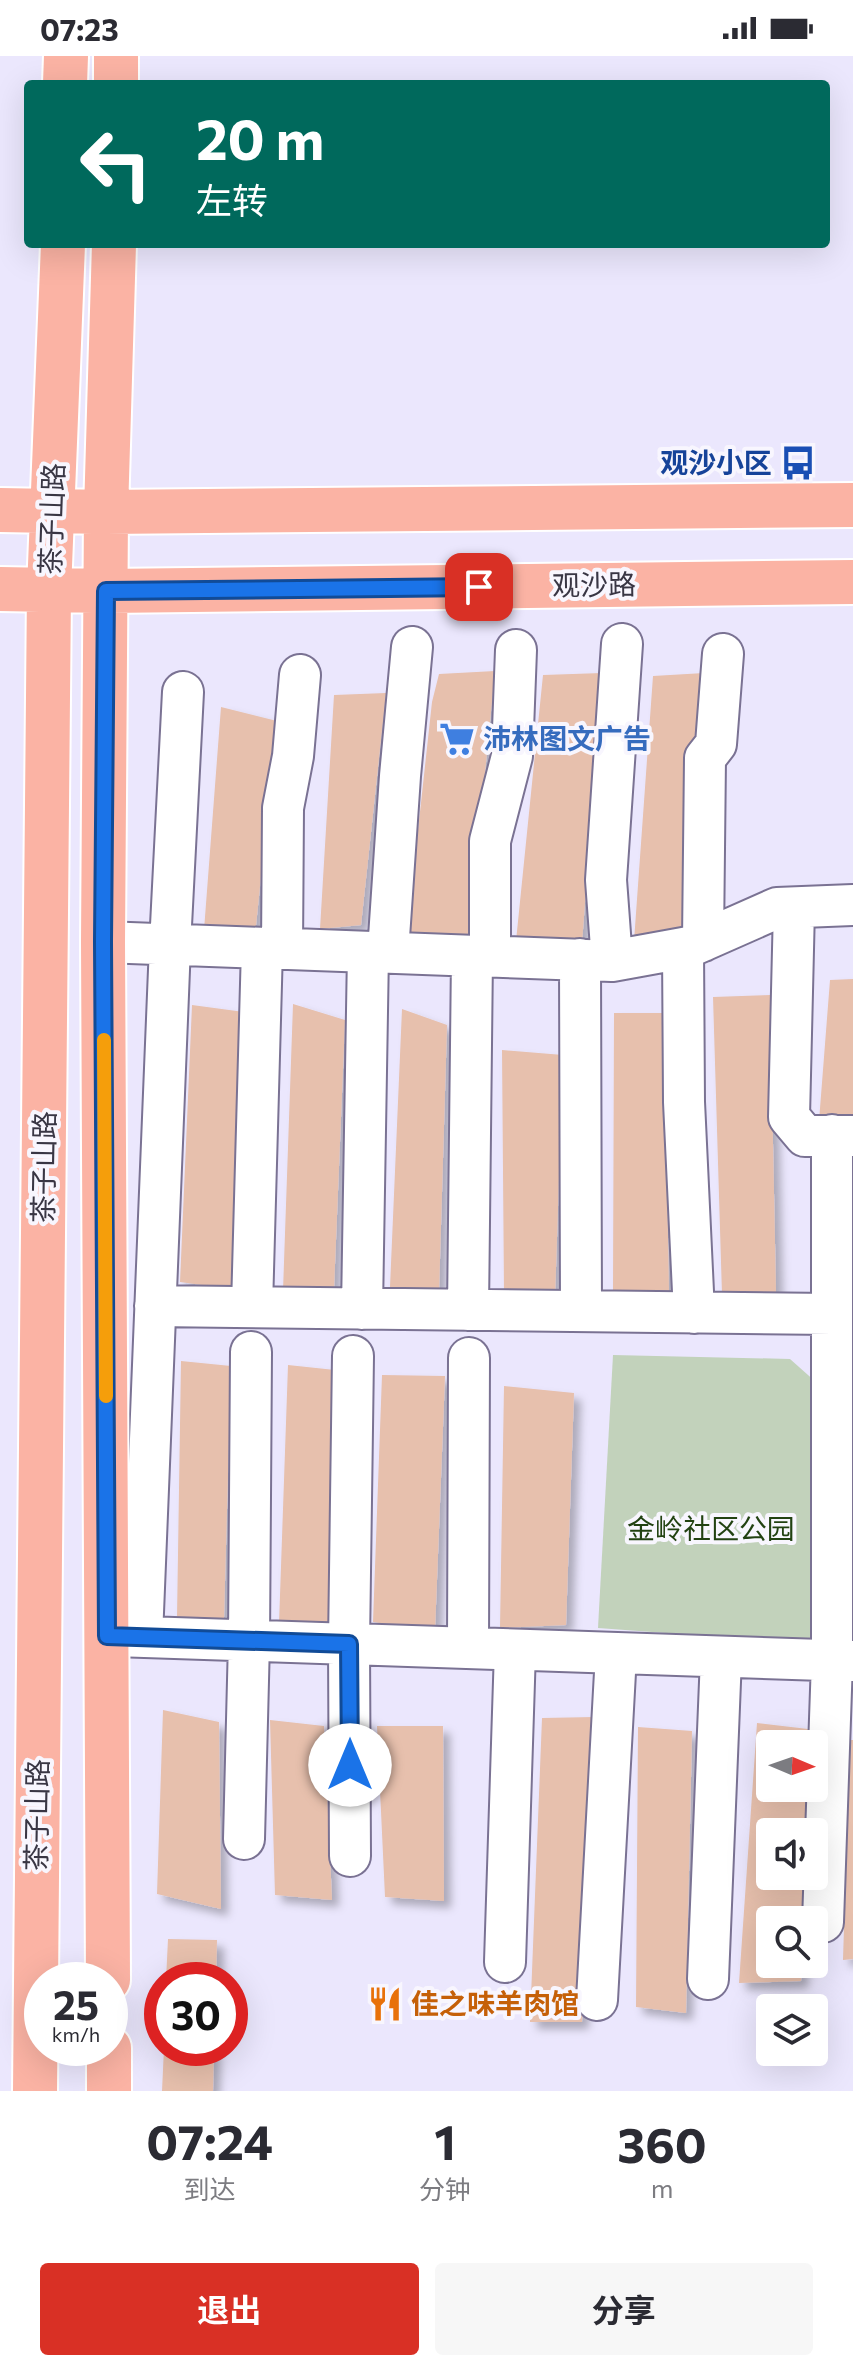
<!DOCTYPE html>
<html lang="zh">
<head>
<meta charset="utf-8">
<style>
  body { margin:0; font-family:Commissioner,"Noto Sans SC",sans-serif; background:#f7f7f7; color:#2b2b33; height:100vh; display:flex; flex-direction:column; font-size:30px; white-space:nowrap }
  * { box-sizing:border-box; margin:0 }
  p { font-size:26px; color:#7c7c81 }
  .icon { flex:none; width:44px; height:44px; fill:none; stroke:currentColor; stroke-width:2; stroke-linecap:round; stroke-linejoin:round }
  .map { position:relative; height:2035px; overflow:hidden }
  .drawer { display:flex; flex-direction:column; background:#fff; flex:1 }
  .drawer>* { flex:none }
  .hud { position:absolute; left:24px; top:24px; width:806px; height:168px; border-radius:8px; box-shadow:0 8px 32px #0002; background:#00695c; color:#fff; overflow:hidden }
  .needle { width:52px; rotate:92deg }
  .fabs { position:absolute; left:756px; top:1674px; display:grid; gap:16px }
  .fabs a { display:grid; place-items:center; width:72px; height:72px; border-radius:8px; background:#fff; box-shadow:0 8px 32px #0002; font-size:40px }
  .speed { position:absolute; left:24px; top:1906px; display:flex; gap:16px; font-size:40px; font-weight:700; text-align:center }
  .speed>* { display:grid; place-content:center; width:104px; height:104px; border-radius:50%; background:#fff; box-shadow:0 8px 32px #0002; line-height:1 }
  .speed small { font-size:20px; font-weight:400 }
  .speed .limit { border:12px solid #d22; background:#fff; color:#111 }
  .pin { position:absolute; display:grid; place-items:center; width:68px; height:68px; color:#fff; margin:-34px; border-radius:16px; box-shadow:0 4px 12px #0006 }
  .me { position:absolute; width:88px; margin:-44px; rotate:0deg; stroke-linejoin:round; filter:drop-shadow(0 0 6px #0008) }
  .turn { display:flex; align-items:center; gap:28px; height:168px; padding:0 40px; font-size:36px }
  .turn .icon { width:104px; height:104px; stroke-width:2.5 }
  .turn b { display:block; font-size:56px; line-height:68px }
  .eta { display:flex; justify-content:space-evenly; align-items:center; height:136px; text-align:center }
  .eta b { font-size:48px; font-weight:700; line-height:56px }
  .action { display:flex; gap:16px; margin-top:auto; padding:16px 40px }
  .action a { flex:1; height:92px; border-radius:8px; background:#d93025; color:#fff; font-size:32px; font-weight:700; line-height:92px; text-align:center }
  .action a+a { background:#f7f7f7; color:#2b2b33 }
  .status { display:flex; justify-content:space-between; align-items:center; height:56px; padding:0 40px; background:#fff; direction:ltr }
  .status svg { height:22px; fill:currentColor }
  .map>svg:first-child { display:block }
  .green { fill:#c2d2bb }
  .building { fill:#e7c0ad; filter:url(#shadow) }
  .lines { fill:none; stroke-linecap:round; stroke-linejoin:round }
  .minor-casing { stroke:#7a7293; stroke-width:44 }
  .major-casing { stroke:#fff; stroke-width:48 }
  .minor { stroke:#fff; stroke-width:40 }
  .major { stroke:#fbb3a4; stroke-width:44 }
  .route-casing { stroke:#114b97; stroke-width:20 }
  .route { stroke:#1a73e8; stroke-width:14 }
  .slow { stroke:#f59e0b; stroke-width:14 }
  .labels { text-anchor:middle; stroke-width:8; stroke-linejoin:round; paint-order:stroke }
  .transit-label { font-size:28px; font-weight:bold; fill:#164399; stroke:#f8f6fe; text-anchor:end }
  .street-label { font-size:28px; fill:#393644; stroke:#f8f6fe }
  .shop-label { font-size:28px; font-weight:bold; fill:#366cbe; stroke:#f8f6fe; text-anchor:start }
  .park-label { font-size:28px; fill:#224212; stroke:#f8f6fe }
  .food-label { font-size:28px; font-weight:bold; fill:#c56008; stroke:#f8f6fe; text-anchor:start }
</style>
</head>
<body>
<div class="status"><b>07:23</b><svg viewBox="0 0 49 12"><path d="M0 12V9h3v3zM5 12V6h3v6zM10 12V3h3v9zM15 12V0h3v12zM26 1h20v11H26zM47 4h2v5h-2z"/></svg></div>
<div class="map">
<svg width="853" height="2035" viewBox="0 0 853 2035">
  <defs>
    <filter id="shadow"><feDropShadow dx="7" dy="7" stdDeviation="4" flood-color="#0004"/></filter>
  </defs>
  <rect width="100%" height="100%" fill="#ebe7fd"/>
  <path class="green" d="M613,1299L790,1303L817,1327L813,1588L598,1572Z"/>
  <path class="building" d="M495,615L469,879L406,884L432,646L439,618Z
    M602,617L582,887L516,885L543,619Z
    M704,617L685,872L634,885L653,620Z
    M386,637L361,869L320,873L334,639Z
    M221,651L277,665L255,879L204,874Z
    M853,923V1067L819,1065L830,924Z
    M770,939L776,1236L722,1239L713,941Z
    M293,948L345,964L334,1233L283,1235Z
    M192,949L244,956L232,1233L180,1226Z
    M402,953L447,969L439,1237L390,1231Z
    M614,957H664L669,1236L613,1234Z
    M502,994L563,999L555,1242L504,1237Z
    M181,1305L231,1310L224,1562H177Z
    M288,1309L335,1314L329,1571L279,1568Z
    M382,1319L445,1320L435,1575L373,1566Z
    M504,1330L574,1337L566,1569L500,1572Z
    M163,1654L219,1666L221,1853L157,1838Z
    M594,1661L582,1966H530L542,1662Z
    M270,1664L324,1670L332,1844L275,1839Z
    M757,1667L808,1673L807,1688H770V1732H806L805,1776H770V1820H804L803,1864H770V1908H802L801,1925L739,1927Z
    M377,1670H443L444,1845L385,1841Z
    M638,1671L692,1675L686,1957L636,1951Z
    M850,1684H853V1903L843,1904Z
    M168,1883L217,1884L216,1924H166Z
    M164,1992H214L213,2035H162Z"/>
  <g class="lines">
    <g class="minor-casing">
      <path id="minor" d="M794,852L789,1061L805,1080H853
        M703,885L705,702L716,688L723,598
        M103,886L612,905L689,891L777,852L853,849
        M683,892L684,1046L694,1257
        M282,893L283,752L293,700L300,619
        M388,896L400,720L412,591
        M490,900V785L512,700L516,594
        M580,903L581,1255
        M612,905L606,824L622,588
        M155,1250L832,1258
        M252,1251L262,892
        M362,1253L368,896
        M468,1254L472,900
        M115,1580L853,1605
        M142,1581L170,889L183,636
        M468,1592L469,1302
        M244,1783L249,1585L251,1296
        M350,1800L349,1588L353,1300
        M823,1866L832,1605V1079
        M505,1906L515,1594
        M708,1923L721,1601
        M597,1944L616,1598"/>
    </g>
    <g class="major-casing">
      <path id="major" d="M65,28L66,0
        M116,28V0
        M0,454L106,456L853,449
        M0,533L106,535L853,526
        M108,1924L103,886L106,456L114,188
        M109,1992V2035
        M35,2035L49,534L63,188"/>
    </g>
    <use href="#minor" class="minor"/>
    <use href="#major" class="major"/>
  </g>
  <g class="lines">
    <g class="route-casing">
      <path id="route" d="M350,1709L349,1588L107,1580L103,886L106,535L479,531"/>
    </g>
    <use href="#route" class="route"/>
    <path class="slow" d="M104,984L106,1340"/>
  </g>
  <defs>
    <g id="bus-bare" transform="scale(2.76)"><path d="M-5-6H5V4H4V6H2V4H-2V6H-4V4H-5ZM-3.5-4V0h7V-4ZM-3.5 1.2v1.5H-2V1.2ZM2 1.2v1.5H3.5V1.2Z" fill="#1a4fb4" stroke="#f8f6fe" stroke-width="2.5" paint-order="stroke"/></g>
    <g id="supermarket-bare" transform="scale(2.76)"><path d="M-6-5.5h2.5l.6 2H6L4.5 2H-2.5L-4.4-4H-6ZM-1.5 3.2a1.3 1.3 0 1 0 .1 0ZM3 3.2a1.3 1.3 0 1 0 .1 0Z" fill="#3f7fe0" stroke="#f8f6fe" stroke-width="2.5" paint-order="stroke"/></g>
    <g id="restaurant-bare" transform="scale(2.76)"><path d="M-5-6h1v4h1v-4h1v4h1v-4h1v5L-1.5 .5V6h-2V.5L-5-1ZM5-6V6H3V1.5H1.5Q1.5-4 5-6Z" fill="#e8710a" stroke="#f8f6fe" stroke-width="2.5" paint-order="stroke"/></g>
  </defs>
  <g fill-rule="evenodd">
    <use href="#bus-bare" x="798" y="407"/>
    <use href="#supermarket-bare" x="457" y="683"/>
    <use href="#restaurant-bare" x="385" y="1948"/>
  </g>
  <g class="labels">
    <g class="transit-label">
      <text x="772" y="417">观沙小区</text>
    </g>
    <g class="street-label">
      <text transform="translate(52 463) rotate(-88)" y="10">茶子山路</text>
      <text transform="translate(594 529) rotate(-1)" y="10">观沙路</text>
      <text transform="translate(44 1111) rotate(-89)" y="10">茶子山路</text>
      <text transform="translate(37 1759) rotate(-89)" y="10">茶子山路</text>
    </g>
    <g class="shop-label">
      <text x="483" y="693">沛林图文广告</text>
    </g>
    <g class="park-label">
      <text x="711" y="1483">金岭社区公园</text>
    </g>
    <g class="food-label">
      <text x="411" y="1958">佳之味羊肉馆</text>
    </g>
  </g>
</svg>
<div class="fabs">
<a><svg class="needle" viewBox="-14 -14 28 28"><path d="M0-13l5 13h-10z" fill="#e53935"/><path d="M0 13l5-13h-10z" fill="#7c7c81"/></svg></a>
<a><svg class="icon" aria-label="sound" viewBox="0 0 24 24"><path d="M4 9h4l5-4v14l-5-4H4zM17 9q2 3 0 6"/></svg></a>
<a><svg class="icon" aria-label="search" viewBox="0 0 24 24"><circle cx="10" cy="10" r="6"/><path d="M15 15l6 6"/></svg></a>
<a><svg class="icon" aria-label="layers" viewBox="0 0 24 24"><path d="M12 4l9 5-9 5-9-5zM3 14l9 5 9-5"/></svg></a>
</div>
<div class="speed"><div>25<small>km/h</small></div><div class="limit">30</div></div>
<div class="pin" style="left:479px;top:531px;background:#d93025"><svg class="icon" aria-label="arrive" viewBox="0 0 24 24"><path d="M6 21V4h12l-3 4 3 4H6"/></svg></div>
<svg class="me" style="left:350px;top:1709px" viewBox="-20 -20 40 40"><circle r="19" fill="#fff"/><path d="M0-13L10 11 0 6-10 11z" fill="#1a73e8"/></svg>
<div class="hud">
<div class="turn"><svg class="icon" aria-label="left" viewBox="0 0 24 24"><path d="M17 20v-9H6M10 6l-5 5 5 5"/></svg><div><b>20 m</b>左转</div></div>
</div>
</div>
<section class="drawer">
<div class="eta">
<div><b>07:24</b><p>到达</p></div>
<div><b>1</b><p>分钟</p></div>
<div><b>360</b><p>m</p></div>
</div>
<div class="action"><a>退出</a><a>分享</a></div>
</section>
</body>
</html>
